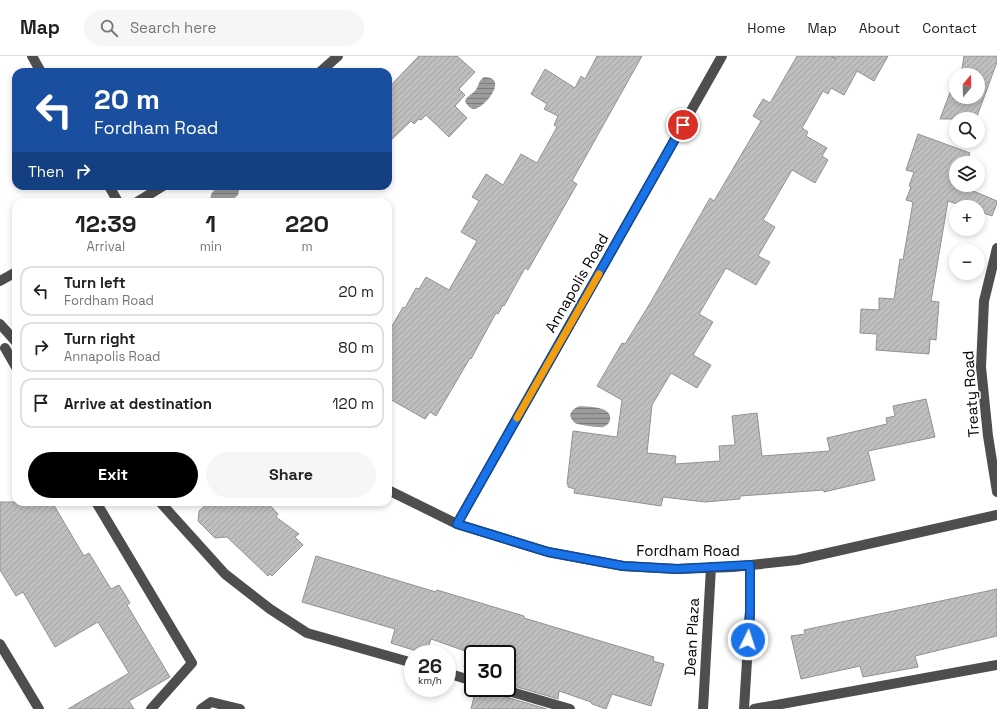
<!DOCTYPE html>
<html lang="en">
<head>
<meta charset="utf-8">
<style>
  body { margin:0; font-family:"Space Grotesk",sans-serif; background:#f6f6f6; color:#222; height:100vh; display:flex; flex-direction:column; font-size:15px; white-space:nowrap }
  * { box-sizing:border-box; margin:0 }
  p { font-size:13px; color:#767676 }
  .icon { flex:none; width:22px; height:22px; fill:none; stroke:currentColor; stroke-width:2; stroke-linecap:round; stroke-linejoin:round }
  .map { position:relative; flex:1; overflow:hidden }
  .drawer { position:absolute; left:12px; top:142px; width:380px; height:308px; display:flex; flex-direction:column; background:#fff; border-radius:12px; box-shadow:0 2px 6px #0003 }
  .drawer>* { flex:none }
  .guide { position:absolute; left:12px; top:12px; width:380px; height:122px; border-radius:12px; box-shadow:0 2px 6px #0003; background:#1a4fa0; color:#fff; overflow:hidden }
  .needle { width:26px; rotate:19deg }
  .fabs { position:absolute; left:949px; top:12px; display:grid; gap:8px }
  .fabs a { display:grid; place-items:center; width:36px; height:36px; border-radius:50%; background:#fff; box-shadow:0 2px 6px #0003; font-size:20px }
  .speed { position:absolute; left:404px; top:589px; display:flex; gap:8px; font-size:20px; font-weight:700; text-align:center }
  .speed>* { display:grid; place-content:center; width:52px; height:52px; border-radius:50%; background:#fff; box-shadow:0 2px 6px #0003; line-height:1 }
  .speed small { font-size:10px; font-weight:400 }
  .speed .limit { border:2px solid #111; border-radius:6px; background:#fff; color:#111 }
  .pin { position:absolute; display:grid; place-items:center; width:34px; height:34px; color:#fff; margin:-17px; border:2px solid #fff; border-radius:50%; box-shadow:0 1px 4px #0007 }
  .me { position:absolute; width:44px; margin:-22px; rotate:4deg; stroke-linejoin:round; filter:drop-shadow(0 0 3px #0008) }
  .turn { display:flex; align-items:center; gap:14px; height:84px; padding:0 16px; font-size:18px }
  .turn .icon { width:52px; height:52px; stroke-width:2.5 }
  .turn b { display:block; font-size:28px; line-height:34px }
  .then { display:flex; align-items:center; height:38px; padding:0 16px; background:#0003; gap:8px; font-size:15px }
  .eta { display:flex; justify-content:space-evenly; align-items:center; height:68px; text-align:center }
  .eta b { font-size:24px; font-weight:800; line-height:28px }
  .cta { display:flex; gap:8px; margin-top:auto; padding:8px 16px }
  .cta a { flex:1; height:46px; border-radius:24px; background:#000; color:#fff; font-size:16px; font-weight:800; line-height:46px; text-align:center }
  .cta a+a { background:#f6f6f6; color:#222 }
  ul { padding:0; list-style:none }
  li { display:flex; align-items:center; gap:12px; height:50px; margin:0 8px 6px; padding:0 8px; border:2px solid #e0e0e0; border-radius:12px }
  li div { flex:1 }
  li b { display:block; font-size:15px }
  li em { font-style:normal }
  header { display:flex; align-items:center; gap:24px; box-sizing:border-box; height:56px; padding:0 20px; background:#fff; border-bottom:1px solid #e0e0e0 }
  header strong { font-size:19px }
  nav { display:flex; gap:22px; margin-inline-start:auto; font-size:14px }
  .search { width:280px; height:36px; background:#f6f6f6; display:flex; align-items:center; gap:10px; box-sizing:border-box; padding:0 14px; border-radius:22px; color:#767676; font-size:15px }
  .map>svg:first-child { display:block }
  .water { fill:url(#water-rules) }
  .building { fill:url(#building-hatch); stroke:#929292 }
  .lines { fill:none; stroke-linecap:round; stroke-linejoin:round }
  .minor { stroke:#4e4e4e; stroke-width:10 }
  .route-casing { stroke:#114b97; stroke-width:10 }
  .route { stroke:#1a73e8; stroke-width:7 }
  .slow { stroke:#f59e0b; stroke-width:7 }
  .labels { text-anchor:middle; stroke-width:3; stroke-linejoin:round; paint-order:stroke }
  .street-label { font-size:15px; fill:#000; stroke:#fff }
</style>
</head>
<body>
<header>
<strong>Map</strong>
<div class="search"><svg class="icon" aria-label="search" viewBox="0 0 24 24"><circle cx="10" cy="10" r="6"/><path d="M15 15l6 6"/></svg>Search here</div>
<nav><a>Home</a><a>Map</a><a>About</a><a>Contact</a></nav>
</header>
<div class="map">
<svg width="997" height="653" viewBox="0 0 997 653">
  <defs>
    <pattern id="water-rules" width="6" height="5" patternUnits="userSpaceOnUse"><rect width="6" height="5" fill="#9c9c9c"/><path d="M0 2.5h6" fill="none" stroke="#7d7d7d"/></pattern>
    <pattern id="building-hatch" width="6" height="6" patternUnits="userSpaceOnUse"><rect width="6" height="6" fill="#bebebe"/><path d="M-1 1l2-2M0 6l6-6M5 7l2-2" fill="none" stroke="#a2a2a2"/></pattern>
  </defs>
  <rect width="100%" height="100%" fill="#fff"/>
  <path class="water" d="M484,21C510,21 484,53 474,53C470,53 466,48 465,45C467,40 471,39 475,35C479,30 478,25 484,21Z
    M221,130H237L239,135L238,139L230,146H211C209,137 214,134 221,130Z
    M580,350C588,351 613,350 610,364C609,368 606,370 603,371C599,372 579,369 575,367C572,365 571,362 570,359C572,354 574,352 580,350Z"/>
  <path class="building" d="M419,0H457L475,16L459,33L465,39L455,50L467,62L449,81L426,59L421,64L419,63L414,68L411,65L388,87V32Z
    M597,0H642L572,125L577,128L528,214L525,212L504,250L503,249L498,258L496,257L471,303L470,302L436,360L430,356L425,363L388,342V277L403,251L405,252L416,232L419,233L426,221L449,234L477,185L461,176L479,145L472,141L486,118L503,129L521,98L537,107L557,71L554,69L558,60L544,53L547,48L531,38L545,13L575,32L581,20L585,23Z
    M797,0H831L836,3L831,0H888L874,25L857,15L844,39L831,32L828,38L823,35L802,72L808,76L806,80L827,92L822,100L828,104L815,127L792,114L763,164L775,171L758,200L770,206L756,229L726,212L699,258L713,266L693,299L711,309L697,332L671,317L652,349L647,397L676,400L675,408L720,405L719,390L735,389L732,360L757,357L762,400L830,395L827,382L887,368L886,362L895,360L893,350L926,343L935,381L868,395L875,424L824,436V434L740,440V443L705,446L663,441L661,450L574,437L575,433L568,431V428H567L573,375L617,381L622,344L597,330L622,287L625,288L649,249L710,142L714,145L761,65L753,60L763,43L770,47Z
    M964,0H997V6L976,63H940L954,26L956,27V41H978V19H961Z
    M918,78L970,97L966,107H956V129H959L997,145V147L992,160L978,155V151H966L948,145L931,245L939,246L936,284L930,283L929,298L876,294L877,278L860,277L861,253L879,254V242L894,243L900,203L903,204L913,146L906,144L911,131L909,130L914,116L906,114Z
    M0,446H52L84,500L89,497L111,533L119,529L130,547L127,549L170,621L129,645L134,653H68L129,617L98,566L55,591L23,536L16,540L0,514Z
    M209,446H267L278,458L276,461L299,478L295,481L303,489L272,520L270,518L268,520L227,481L215,482L198,465L199,455Z
    M316,500L436,536L437,534L524,560V562L654,601L653,605L664,608L651,650L612,638L606,653L592,648L591,646L559,635L558,643L507,628V598H473V613L464,611L468,596L431,583L426,598L391,587L395,573L302,546Z
    M997,533V580L915,600L918,611L863,621L860,610L801,623L791,580L805,578L804,574Z
    M476,632H492L493,636L496,638L547,653H471Z"/>
  <g class="lines">
    <path class="minor" d="M32,0L41,16
      M320,16L338,0
      M109,130L118,146
      M137,146L163,130
      M997,192L984,245L981,311L988,380L997,436
      M0,225L16,216
      M0,268L16,286
      M5,292L16,311
      M388,434L457,468L548,496L623,510L677,513L733,511L797,504L997,459
      M96,446L192,607L151,653
      M160,446L225,518L270,553L307,577L413,607
      M457,468L722,0
      M0,588L39,653
      M447,617L473,625
      M498,632L570,653
      M201,653L211,646L240,653
      M703,653L711,511
      M744,653L750,556V509
      M754,653L997,609"/>
  </g>
  <g class="lines">
    <g class="route-casing">
      <path id="route" d="M683,69L457,468L548,496L623,510L677,513L750,509V556L748,584"/>
    </g>
    <use href="#route" class="route"/>
    <path class="slow" d="M517,362L599,218"/>
  </g>
  <g class="labels">
    <g class="street-label">
      <text transform="translate(577 227) rotate(-60)" y="5">Annapolis Road</text>
      <text transform="translate(971 338) rotate(-94)" y="5">Treaty Road</text>
      <text x="688" y="500">Fordham Road</text>
      <text transform="translate(692 581) rotate(-87)" y="5">Dean Plaza</text>
    </g>
  </g>
</svg>
<div class="fabs">
<a><svg class="needle" viewBox="-14 -14 28 28"><path d="M0-13l5 13h-10z" fill="#e53935"/><path d="M0 13l5-13h-10z" fill="#767676"/></svg></a>
<a><svg class="icon" aria-label="search" viewBox="0 0 24 24"><circle cx="10" cy="10" r="6"/><path d="M15 15l6 6"/></svg></a>
<a><svg class="icon" aria-label="layers" viewBox="0 0 24 24"><path d="M12 4l9 5-9 5-9-5zM3 14l9 5 9-5"/></svg></a>
<a>+</a>
<a>−</a>
</div>
<div class="speed"><div>26<small>km/h</small></div><div class="limit">30</div></div>
<div class="pin" style="left:683px;top:69px;background:#d93025"><svg class="icon" aria-label="arrive" viewBox="0 0 24 24"><path d="M6 21V4h12l-3 4 3 4H6"/></svg></div>
<svg class="me" style="left:748px;top:584px" viewBox="-20 -20 40 40"><circle r="17" fill="#1a73e8" stroke="#fff" stroke-width="3"/><path d="M0-11L8 9 0 5-8 9z" fill="#fff"/></svg>
<div class="guide">
<div class="turn"><svg class="icon" aria-label="left" viewBox="0 0 24 24"><path d="M17 20v-9H6M10 6l-5 5 5 5"/></svg><div><b>20 m</b>Fordham Road</div></div>
<div class="then">Then<svg class="icon" aria-label="right" viewBox="0 0 24 24"><path d="M7 20v-9h11M14 6l5 5-5 5"/></svg></div>
</div>
<section class="drawer">
<div class="eta">
<div><b>12:39</b><p>Arrival</p></div>
<div><b>1</b><p>min</p></div>
<div><b>220</b><p>m</p></div>
</div>
<ul>
<li><svg class="icon" aria-label="left" viewBox="0 0 24 24"><path d="M17 20v-9H6M10 6l-5 5 5 5"/></svg><div><b>Turn left</b><p>Fordham Road</p></div><em>20 m</em></li>
<li><svg class="icon" aria-label="right" viewBox="0 0 24 24"><path d="M7 20v-9h11M14 6l5 5-5 5"/></svg><div><b>Turn right</b><p>Annapolis Road</p></div><em>80 m</em></li>
<li><svg class="icon" aria-label="arrive" viewBox="0 0 24 24"><path d="M6 21V4h12l-3 4 3 4H6"/></svg><div><b>Arrive at destination</b></div><em>120 m</em></li>
</ul>
<div class="cta"><a>Exit</a><a>Share</a></div>
</section>
</div>
</body>
</html>
